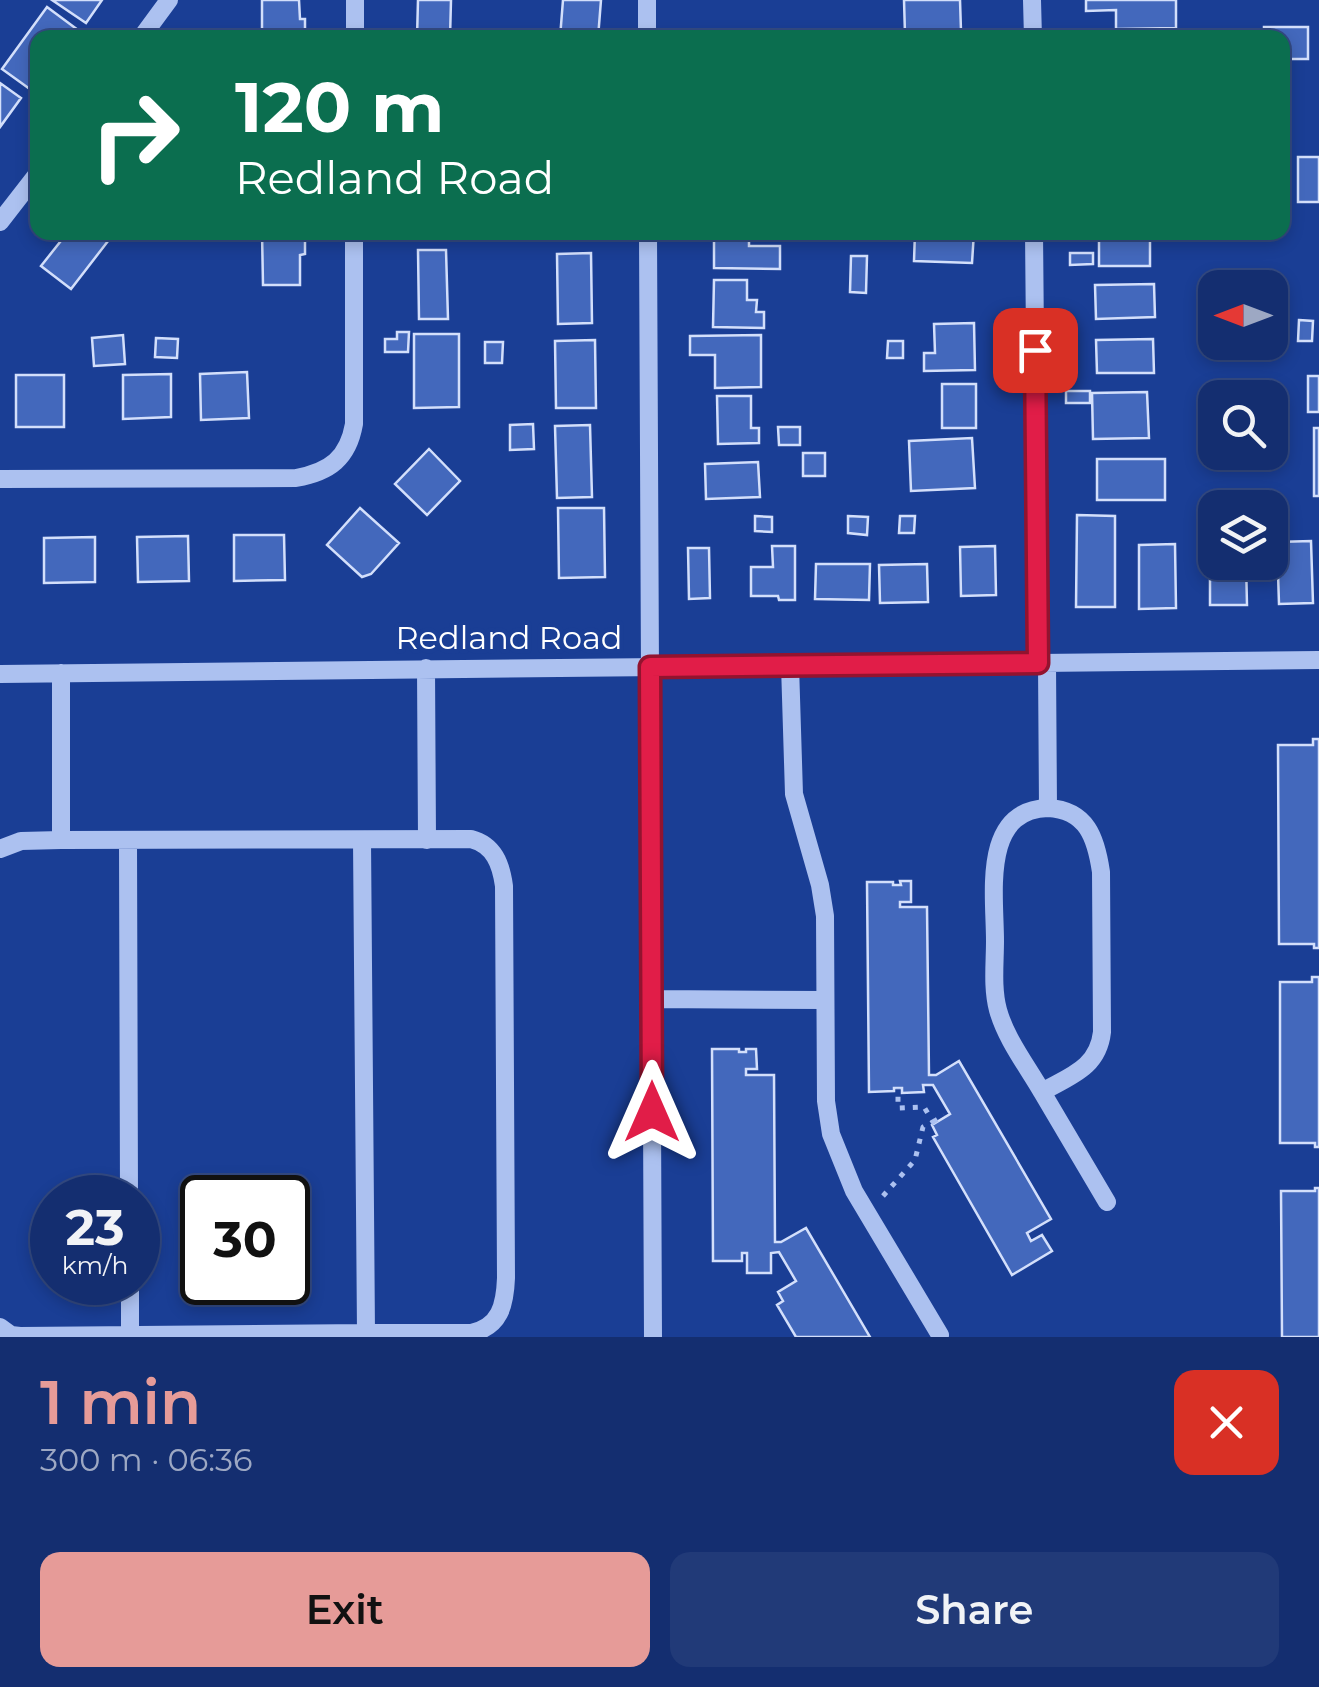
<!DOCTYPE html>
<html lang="en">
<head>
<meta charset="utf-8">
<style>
  body { margin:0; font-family:Montserrat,sans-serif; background:#213a78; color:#f1f3f6; height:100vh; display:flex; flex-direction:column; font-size:38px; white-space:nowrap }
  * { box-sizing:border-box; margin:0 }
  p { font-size:32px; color:#9da8c3 }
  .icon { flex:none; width:55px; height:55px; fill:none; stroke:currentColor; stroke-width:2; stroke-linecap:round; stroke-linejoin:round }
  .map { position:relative; height:1337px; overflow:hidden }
  .drawer { display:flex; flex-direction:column; background:#142e70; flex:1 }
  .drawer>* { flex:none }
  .top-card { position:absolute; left:30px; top:30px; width:1260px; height:210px; border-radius:20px; box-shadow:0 5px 15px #0003,0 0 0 2px #334a83; background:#0b6e4f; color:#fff; overflow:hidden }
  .needle { width:65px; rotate:270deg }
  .controls { position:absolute; left:1198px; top:270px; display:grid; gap:20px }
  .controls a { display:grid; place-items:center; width:90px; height:90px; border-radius:20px; background:#142e70; box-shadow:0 5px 15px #0003,0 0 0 2px #334a83; font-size:50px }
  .speed { position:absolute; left:30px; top:1175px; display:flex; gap:20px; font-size:50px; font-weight:700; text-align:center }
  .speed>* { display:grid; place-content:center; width:130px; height:130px; border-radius:50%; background:#142e70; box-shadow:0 5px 15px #0003,0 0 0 2px #334a83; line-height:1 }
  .speed small { font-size:25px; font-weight:400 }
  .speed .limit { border:5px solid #111; border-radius:15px; background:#fff; color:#111 }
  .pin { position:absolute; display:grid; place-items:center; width:85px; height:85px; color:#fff; margin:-42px; border-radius:20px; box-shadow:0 5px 15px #0006 }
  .me { position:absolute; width:110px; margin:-55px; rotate:0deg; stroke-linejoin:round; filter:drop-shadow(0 0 8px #0008) }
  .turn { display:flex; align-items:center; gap:35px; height:210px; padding:0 40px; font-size:45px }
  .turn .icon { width:130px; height:130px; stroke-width:2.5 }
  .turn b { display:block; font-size:70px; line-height:85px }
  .round { display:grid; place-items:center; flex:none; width:105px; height:105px; border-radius:20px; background:#213a78 }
  .headline { display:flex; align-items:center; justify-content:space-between; height:170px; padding:0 40px }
  h1 { font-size:60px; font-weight:600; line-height:75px; color:#e69b98 }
  .action { display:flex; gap:20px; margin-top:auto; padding:20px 40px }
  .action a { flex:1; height:115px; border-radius:20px; background:#e69b98; color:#111; font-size:40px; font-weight:600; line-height:115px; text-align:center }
  .action a+a { background:#213a78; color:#f1f3f6 }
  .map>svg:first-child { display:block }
  .building { fill:#4368bc; stroke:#d3dffb; stroke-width:2.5 }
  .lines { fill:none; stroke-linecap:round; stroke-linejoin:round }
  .path { stroke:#acc1f0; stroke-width:5; stroke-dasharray:5 8; stroke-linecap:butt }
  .minor { stroke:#acc1f0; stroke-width:18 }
  .route-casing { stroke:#92132f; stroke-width:25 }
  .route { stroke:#e11d48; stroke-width:18 }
  .labels { text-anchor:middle; stroke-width:9; stroke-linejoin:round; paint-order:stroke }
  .street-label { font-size:32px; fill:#fff; stroke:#1a3e95 }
</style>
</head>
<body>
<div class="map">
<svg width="1319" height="1337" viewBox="0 0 1319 1337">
  <rect width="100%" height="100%" fill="#1a3e95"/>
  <path class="building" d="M52,0H102L86,23Z
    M262,0H299L300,19H305V33H300V38H262Z
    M418,0H451L450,38H417Z
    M563,0H601L598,38H560Z
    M904,0H960L961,31L905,34Z
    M1086,0H1176V28L1116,29V10L1086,11Z
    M47,7L78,30L72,38H38V87L34,92L2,69Z
    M1264,27H1308V59H1282V38H1264Z
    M0,83L21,98L0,127Z
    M1298,157H1319V202H1298Z
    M68,232H115L71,289L41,266Z
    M262,232H300V240H305V254L300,255V285H263Z
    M714,232H749V246H780V269L714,268Z
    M915,232H974L972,263L914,261Z
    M1099,232H1150V266H1099Z
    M418,250H446L448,319H419Z
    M591,253L592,323L558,324L557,254Z
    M1070,253H1093V264L1070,265Z
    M851,256H867L866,293L850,292Z
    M714,280H747V300H757L756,312H764V328L713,327Z
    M1154,284L1155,317L1096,319L1095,285Z
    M1299,320L1313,321L1312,341H1298Z
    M974,323L975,370L924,371V353H935L934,324Z
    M397,332H409L408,352H385V339H397Z
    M414,334H459V407L414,408Z
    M123,335L125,364L94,366L92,338Z
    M761,335V387L715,388V355H690V336Z
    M156,338L178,339L177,358L155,357Z
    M1153,339L1154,373H1097L1096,340Z
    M595,340L596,408H556L555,341Z
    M888,341H903V358H887Z
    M485,342H503L502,363H485Z
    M247,372L249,418L201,420L200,374Z
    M171,374V417L123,419V375Z
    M16,375H64V427H16Z
    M1308,376H1319V412H1308Z
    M942,384H976V428H942Z
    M1066,391H1090V403H1066Z
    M1147,392L1149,438L1093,439L1092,393Z
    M717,396H751V428H759V443L718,444Z
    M533,424L534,449L510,450V425Z
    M590,425L592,497L557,498L555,426Z
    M778,427H800V445H779Z
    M1314,428H1319V496H1314Z
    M972,438L975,488L911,491L909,441Z
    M429,449L460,481L427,515L395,484Z
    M803,453H825V476H803Z
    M1097,459H1165V500H1097Z
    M758,462L760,497L706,499L705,464Z
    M360,508L399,543L371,574L362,577L327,545Z
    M558,508H604L605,577L559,578Z
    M1077,515L1115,516V607H1076Z
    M755,516L772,517V532L755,531Z
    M848,516L868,517L867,535L848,533Z
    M900,516H915L914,533H899Z
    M234,535H284L285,580L234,581Z
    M188,536L189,581L138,582L137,537Z
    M95,537V582L44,583V538Z
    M1311,541L1313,603L1279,604L1277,542Z
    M1175,544L1176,608L1139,609V545Z
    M772,546H795V600H779L778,596H751V567H773Z
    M995,546L996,595L961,596L960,547Z
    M1210,546H1215V562H1246L1247,605H1210Z
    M688,548H709L710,598L689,599Z
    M816,564H870L869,600L815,599Z
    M927,564L928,602L880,603L879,565Z
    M1313,739H1319V948H1314V944H1279L1278,745H1313Z
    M900,881H911V902H900V907H927L929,1075H936L959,1061L1051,1219L1027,1233L1031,1241L1042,1235L1052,1251L1012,1275L933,1137L937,1135L932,1125L950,1114L933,1085H923L924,1092L902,1093V1088H894V1091L869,1092L867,882H893V885H901Z
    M1312,977H1319V1147H1315V1143H1280V982H1312Z
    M712,1049H739V1052H746V1049H756L757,1069H746V1075H774L775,1242H781L806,1228L870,1337H796L777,1305L783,1301L778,1292L796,1281L779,1252L771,1253V1273H747V1253H742V1261H713Z
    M1315,1188H1319V1337H1282L1281,1191H1315Z"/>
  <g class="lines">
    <path class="path" d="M933,1122L944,1115
      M883,1196L915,1160L923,1127L933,1122L924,1107L898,1108V1088"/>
    <path class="minor" d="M647,0V38
      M1032,0L1033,38
      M141,38L169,0
      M355,38V0
      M0,222L38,173
      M648,232L653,1337
      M1034,232L1038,663
      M0,479L296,478C330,472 348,458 354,424V232
      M1047,663L1048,808
      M790,665L794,794L820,885L825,916L826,1101L831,1134L854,1191L940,1335
      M426,668L427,840
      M61,673V840
      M0,674L1319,660
      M1048,808C1087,810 1096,838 1101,872L1102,1032C1098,1068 1070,1076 1042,1092C1027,1066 1006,1039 998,1010C992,988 995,963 995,941C995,894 981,810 1048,808Z
      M128,840L129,1198
      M0,849L21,841L61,840L471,839C494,845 501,864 504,886L506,1278C505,1305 500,1327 471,1333H366L362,840
      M651,999L825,1000
      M1042,1092L1107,1202
      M130,1282V1334
      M0,1327L11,1335L20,1336L366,1333"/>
  </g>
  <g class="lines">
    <g class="route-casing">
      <path id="route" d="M652,1112L650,667L1038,663L1035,350"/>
    </g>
    <use href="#route" class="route"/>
  </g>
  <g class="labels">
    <g class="street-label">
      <text x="509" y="649">Redland Road</text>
    </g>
  </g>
</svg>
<div class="controls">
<a><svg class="needle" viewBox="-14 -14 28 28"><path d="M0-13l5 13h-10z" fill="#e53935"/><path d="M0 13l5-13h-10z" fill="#9da8c3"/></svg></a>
<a><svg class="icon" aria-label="search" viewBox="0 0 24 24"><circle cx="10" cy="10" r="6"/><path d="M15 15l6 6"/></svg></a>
<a><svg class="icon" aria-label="layers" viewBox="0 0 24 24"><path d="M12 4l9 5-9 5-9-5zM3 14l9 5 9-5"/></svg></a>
</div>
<div class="speed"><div>23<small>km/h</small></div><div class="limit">30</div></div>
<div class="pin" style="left:1035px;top:350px;background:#d93025"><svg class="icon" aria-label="arrive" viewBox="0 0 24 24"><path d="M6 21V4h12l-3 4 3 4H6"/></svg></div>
<svg class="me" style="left:652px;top:1112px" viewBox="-20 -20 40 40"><path d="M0-17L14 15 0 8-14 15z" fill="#e11d48" stroke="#fff" stroke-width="4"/></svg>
<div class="top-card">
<div class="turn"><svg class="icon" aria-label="right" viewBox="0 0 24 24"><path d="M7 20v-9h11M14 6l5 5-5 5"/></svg><div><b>120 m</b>Redland Road</div></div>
</div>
</div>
<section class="drawer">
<div class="headline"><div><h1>1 min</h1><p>300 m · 06:36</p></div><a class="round" style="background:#d93025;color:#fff"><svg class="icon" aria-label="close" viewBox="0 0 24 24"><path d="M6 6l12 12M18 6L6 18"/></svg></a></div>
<div class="action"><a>Exit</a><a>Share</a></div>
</section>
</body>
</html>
